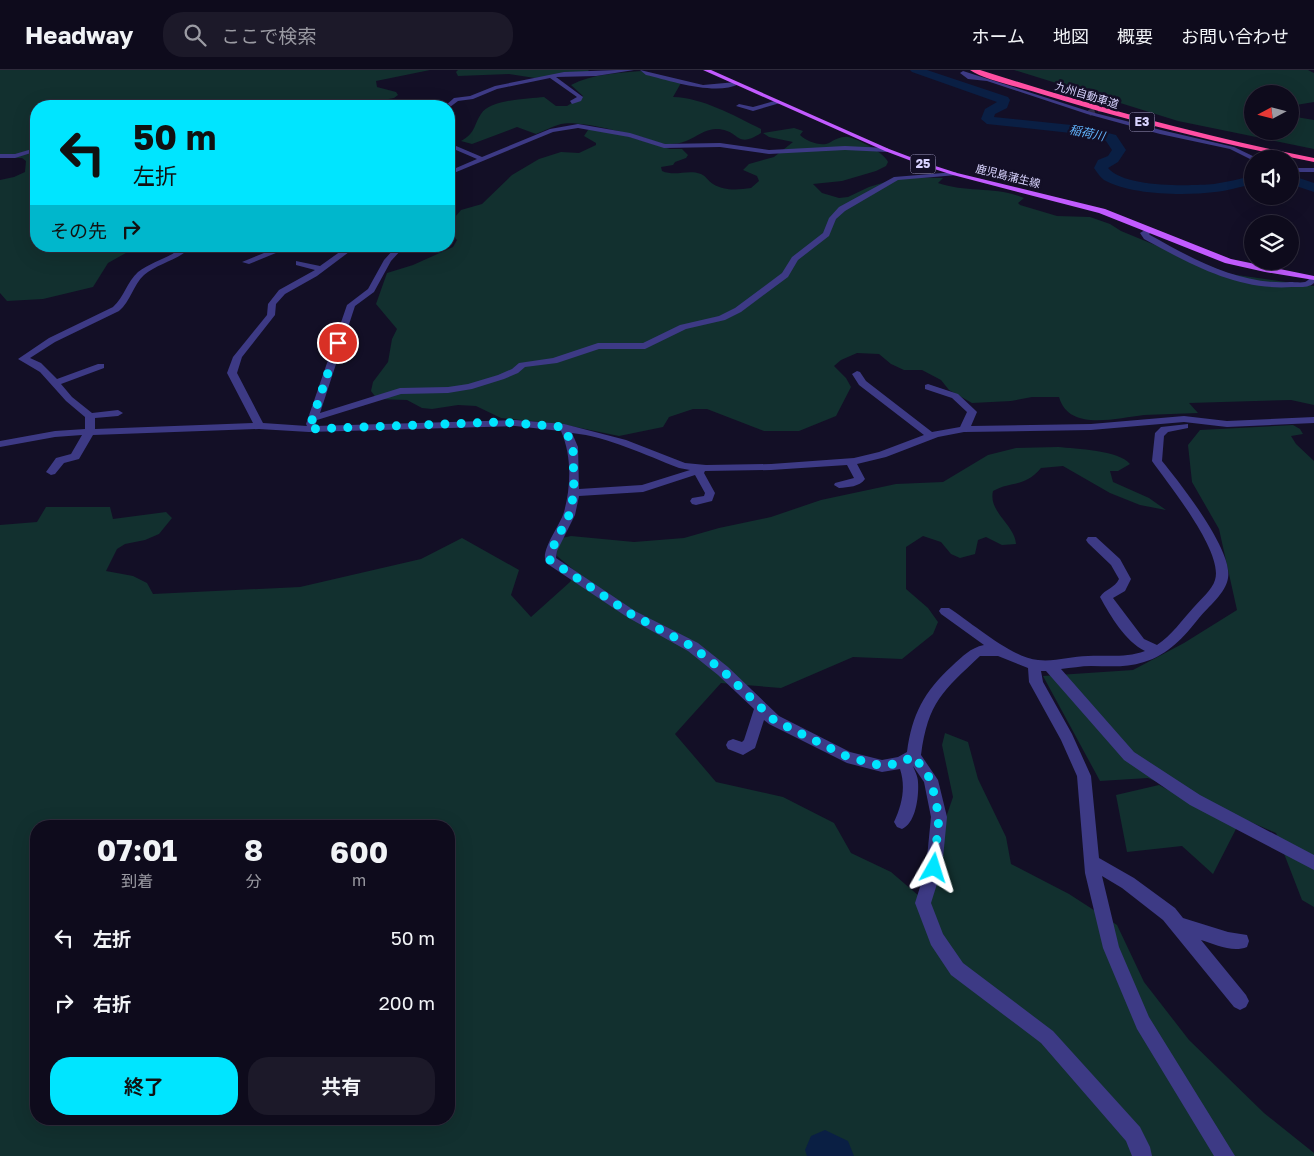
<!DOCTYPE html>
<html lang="ja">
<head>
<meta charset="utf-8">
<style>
  body { margin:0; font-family:"Golos Text","Noto Sans JP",sans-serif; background:#1c1929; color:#f1f3f6; height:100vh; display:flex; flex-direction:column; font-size:19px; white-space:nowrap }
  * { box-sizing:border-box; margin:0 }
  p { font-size:16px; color:#9b9ba3 }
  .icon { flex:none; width:28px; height:28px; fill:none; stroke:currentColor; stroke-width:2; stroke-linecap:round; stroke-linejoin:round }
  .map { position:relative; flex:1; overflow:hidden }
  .sheet { position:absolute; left:30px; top:750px; width:425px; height:305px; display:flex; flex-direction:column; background:#0e0b1c; border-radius:20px; box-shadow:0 5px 20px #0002,0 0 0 1px #2e2b3b }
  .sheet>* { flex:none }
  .top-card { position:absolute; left:30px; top:30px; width:425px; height:152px; border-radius:20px; box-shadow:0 5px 20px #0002,0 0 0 1px #2e2b3b; background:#00e5ff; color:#111; overflow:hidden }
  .needle { width:32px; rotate:263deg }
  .fabs { position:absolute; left:1244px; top:15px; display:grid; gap:10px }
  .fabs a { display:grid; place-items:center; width:55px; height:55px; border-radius:50%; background:#0e0b1c; box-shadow:0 5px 20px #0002,0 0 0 1px #2e2b3b; font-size:25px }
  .pin { position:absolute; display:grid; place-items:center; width:42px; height:42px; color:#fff; margin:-21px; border:2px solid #fff; border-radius:50%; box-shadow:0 1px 5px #0007 }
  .me { position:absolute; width:55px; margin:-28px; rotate:6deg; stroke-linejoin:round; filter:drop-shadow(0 0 4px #0008) }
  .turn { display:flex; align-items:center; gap:18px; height:105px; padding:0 20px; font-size:22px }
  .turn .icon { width:65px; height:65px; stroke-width:2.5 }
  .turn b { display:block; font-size:35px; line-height:42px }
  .then { display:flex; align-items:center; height:48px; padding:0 20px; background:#0003; gap:10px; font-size:19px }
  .eta { display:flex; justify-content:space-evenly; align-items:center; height:85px; text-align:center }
  .eta b { font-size:30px; font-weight:700; line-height:35px }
  .primary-button { display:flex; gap:10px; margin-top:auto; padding:10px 20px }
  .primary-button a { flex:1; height:58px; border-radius:20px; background:#00e5ff; color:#111; font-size:20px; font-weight:700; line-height:58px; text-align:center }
  .primary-button a+a { background:#1c1929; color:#f1f3f6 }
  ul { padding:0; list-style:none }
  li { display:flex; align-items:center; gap:15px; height:65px; padding:0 20px }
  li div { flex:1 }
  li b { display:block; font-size:19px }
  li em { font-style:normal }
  header { display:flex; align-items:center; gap:30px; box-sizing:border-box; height:70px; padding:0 25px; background:#0e0b1c; border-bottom:1px solid #2e2b3b }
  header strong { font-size:24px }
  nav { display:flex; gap:28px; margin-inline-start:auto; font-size:18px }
  .search { width:350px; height:45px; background:#1c1929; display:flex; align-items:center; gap:12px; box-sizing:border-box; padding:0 18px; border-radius:20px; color:#9b9ba3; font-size:19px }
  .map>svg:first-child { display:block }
  .green { fill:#12302f; fill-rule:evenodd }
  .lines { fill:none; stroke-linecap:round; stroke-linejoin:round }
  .river { fill:#0a1f44; fill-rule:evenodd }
  .minor-tunnel { stroke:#312d47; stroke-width:6; stroke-dasharray:6 3; stroke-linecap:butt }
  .minor { fill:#3d3a85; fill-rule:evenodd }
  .major { fill:#c25bff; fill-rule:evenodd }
  .highway { fill:#ff4fa3; fill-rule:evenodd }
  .route { stroke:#00e5ff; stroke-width:9; stroke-dasharray:0 16.2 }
  .labels { text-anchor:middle; stroke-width:5; stroke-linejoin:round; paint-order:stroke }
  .far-street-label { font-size:11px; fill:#d9d4ff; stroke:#130f26 }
  .shield { fill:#130f26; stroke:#9e99be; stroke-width:1 }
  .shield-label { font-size:12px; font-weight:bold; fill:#d9d4ff }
  .far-water-label { font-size:12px; font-style:italic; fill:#62b6ff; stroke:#130f26 }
</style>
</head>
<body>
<header>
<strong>Headway</strong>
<div class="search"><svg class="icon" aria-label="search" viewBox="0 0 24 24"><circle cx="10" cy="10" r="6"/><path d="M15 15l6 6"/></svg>ここで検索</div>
<nav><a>ホーム</a><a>地図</a><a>概要</a><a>お問い合わせ</a></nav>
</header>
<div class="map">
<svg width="1314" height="1086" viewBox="0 0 1314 1086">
  <rect width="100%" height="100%" fill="#130f26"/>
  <path class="green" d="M0,0H430L376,11L377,17L396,22L398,25L394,28L372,32L380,36H36V176H133V179L108,193L93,217L43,229L7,231L0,223V110L14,107L25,102L26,91L22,88H0Z
    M458,0H588L589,1L587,3L535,8L509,4L458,6L456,2Z
    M1014,0H1308L1314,3V32L1290,36V24H1252V61H1290V46L1314,50V79L1178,51Z
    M641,1L681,13L673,27C703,28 733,45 761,59V63C735,80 740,59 716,59C698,60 692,74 670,74C660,75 651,69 641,67C623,62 578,50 561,54C553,56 544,61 536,64L517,57L472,74L461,71C476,63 473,56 481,44C490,29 528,29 544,27L556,36H567L583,26L571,15C592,4 617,3 641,1Z
    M794,58L803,61L800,65C806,71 821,77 829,73C834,70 842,66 848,67C858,69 884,82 888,92L886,96L876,101L842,111L813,114L822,123L839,128L848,127L869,117L902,107L943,108L938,113C966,123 997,116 1024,128L1018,133L1020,135L1057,146L1090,147L1110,154L1121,161L1172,182L1230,204L1314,216V335L1291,330L1189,333L1198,343C1180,344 1161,344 1144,345C1116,348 1069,362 1059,327H1032L1011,331L972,333L949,320L941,310L922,300H904L891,294L879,284L857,283L841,290L834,296L846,308L851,317L836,346L799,361H764L707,339H693L669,347L663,357L619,366L561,354L501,348L476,336L458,335L432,339L422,338L407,330L377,329L371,321L373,312L388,292L392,269L397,259L376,234L387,203L413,195L453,177L457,170L450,163L449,154L461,140L482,134L512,105L539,89L561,82L579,83L596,75V73L584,66L588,60L592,59L623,65L670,79H682L688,85L686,88L675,92L673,95L661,97L662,101C676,107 687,99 701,104C706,106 708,111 713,114C724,121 738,120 751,118L759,111L757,106L743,100L749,94L774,87L793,72L769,67L763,63Z
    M1293,355L1300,359L1303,364L1291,366L1296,374L1314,391V837L1302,830L1276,763L1148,708L1100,711L1043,606L1133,600L1184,573L1237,540L1219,459L1192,412L1188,375L1200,360Z
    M1058,377C1076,379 1119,380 1130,394L1118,401H1110L1113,412L1149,428L1166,440L1140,435L1110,423L1063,396L1041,398C1024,418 1013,410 993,421C988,442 1015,455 1016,474L1002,475L986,467L978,470L975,484L960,488L951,484L941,472L923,466L906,477V519L928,538L938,552L933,564L902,589L853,587L781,618L721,613L675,664L716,712L783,727L834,753L851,783L891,802L919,826L953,727L942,675L945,663L968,672L978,709L1006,767L1011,794L1069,824L1117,855L1144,912L1189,970L1264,1043L1314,1083V1086H0V455L37,452L46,437H110L113,449L166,442L172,448L159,464L145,470L125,474L117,479L106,501L133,506L147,513L153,524L300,517L421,489L462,468L519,500L511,525L531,547L570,512L576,502L557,486V477L562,468L571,466L634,472L684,468L719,458L771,447L821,430L896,414L943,412L988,385L1016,378ZM36,756H449V1049H36Z
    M1159,715L1237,757L1213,804L1182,776L1127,782L1116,725Z"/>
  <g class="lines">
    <path class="river" d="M910,0H927L1008,27L1010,30L1007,38L995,44L994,47L1081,56L1116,65L1126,80L1118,92L1108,98C1125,118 1189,116 1214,114C1227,112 1239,109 1252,106V114C1240,117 1227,121 1215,122C1185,126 1130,125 1104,110C1100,107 1097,102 1094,98L1098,90L1108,86L1112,80L1106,71L1080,64L987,54L981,49L985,39L997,32L912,2Z
      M1290,105L1314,113V122L1290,114Z
      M825,1060L848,1071L854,1086H807L805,1080L811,1066Z"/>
    <path class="minor-tunnel" d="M1089,43L1110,35"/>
    <path class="minor" d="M617,0H634L596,6L556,7L583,27L581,31L572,34L570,31L577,27L550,8L497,19L473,29L458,31L450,37L445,36L454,28L470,26L495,16L564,2Z
      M640,0L703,15L736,12L739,14C716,26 671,11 646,5Z
      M963,1L1091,42L1161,60L1234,77L1259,89L1252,90L1230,79L1160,64L1087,44L987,11L968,9L960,3Z
      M778,30L780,33L753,41L736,36L739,34L753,37Z
      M578,54L630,63L665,74L720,73L769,80L845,76L887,78L890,80L887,82L845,80L769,84L720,77L664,78L629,67L578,58L553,62L449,105V101L477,89L449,77V73L482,87L550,59Z
      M32,79L34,80V82L15,88H0V84H15Z
      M1290,98H1314V102H1290Z
      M955,102L957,103V105L898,110L845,141L836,149L829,166L798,190L788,207L741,242L725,250L686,259L645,279H599L557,293L525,297L518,303L504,309L472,319L448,323L401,324L317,350L315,356L515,350L564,354L626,370L685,393L706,395L771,394L854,388L879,382L924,365L859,315L852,304L857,301L860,302L866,311L932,362L960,357L967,342L952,328L925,319V315L928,314L958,324L975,340L977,342L971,356L1091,354L1184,346L1227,351L1314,347V353L1227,357L1184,352L1091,360L964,362L938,367L886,387L857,394L865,409C859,417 849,417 839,418L834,415L835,413L854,408L847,395L771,400L705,401L704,403L715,423L712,431L696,435L692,434L690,431L692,428L704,426L705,423L695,405L643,422L579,426L575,445L557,481L556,488L635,541L698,573L728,597L779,646L850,682L882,690L898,687L907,682C912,644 924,622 952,596C963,586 970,578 984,575L941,544L939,541L941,538H949C972,553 1012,588 1038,590C1055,592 1071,586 1088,586C1108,585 1126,588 1145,581C1125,571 1111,547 1100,527C1105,519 1115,518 1119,509L1111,495L1088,473L1086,470L1088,467H1096L1120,489L1131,509L1125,521L1113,528L1144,569L1157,575C1172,565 1182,550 1194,537C1201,529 1212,520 1215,510C1224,482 1168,414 1152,391L1155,363L1161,357L1188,354V358L1168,362L1164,366L1162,391C1180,413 1233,480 1228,508C1226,523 1208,537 1199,548C1184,567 1168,585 1144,592C1126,598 1109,596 1091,596C1081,596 1071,598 1061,599L1134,682L1200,725L1314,785V800L1190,735L1124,690L1046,601H1041L1043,612L1072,664L1091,706L1099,788L1134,808L1175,838L1183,848L1228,862L1247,865L1249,871L1247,877C1232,883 1215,874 1201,870L1246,925L1249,931L1246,937L1240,940L1234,937L1163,850L1122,818L1102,806L1119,877L1149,947L1235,1086H1214L1137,959L1103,878L1085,803L1077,706L1061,670L1029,612L1028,598L998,586H980C943,621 928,632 921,685L938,710L947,747L942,798L931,833L943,864L963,893L1053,961L1140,1057L1150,1077L1152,1086H1132L1126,1071L1041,973L951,905L931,875L915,833L926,798L931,747L924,712L913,696C915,701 918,707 918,712C919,726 916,753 902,759L897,757L894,752C902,735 906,717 900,699L882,702L847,693L769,654L764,650L755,678L743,685L728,679L726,675L728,671L733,669L742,672L744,670L754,639L718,605L688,581L627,547L546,493C540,480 560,456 564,442C571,417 572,386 561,361L515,356L309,362L259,359L93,365L79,389L64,393L55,404L51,405L46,402L56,388L71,384L82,365L55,367L0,377V371L55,361L85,359V347L66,331L40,302L18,289L49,268L113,237C124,227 127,212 138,202C152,191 171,188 183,176H192C180,190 158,193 144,205C133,215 131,231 119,241L55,272L30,288L41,293L57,309L98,294H104V298L61,314L72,327L92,343L118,340L123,343L118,346L95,348V359L253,353L227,303L233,287L267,245L268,234L279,220L315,200L296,195V191L320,196L348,176H357L317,206L285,224L276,234L275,245L242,287L237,303L263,353L307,356L306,354L347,235L368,219L384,190L394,179L392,176H400L402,179L391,191L374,222L355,236L320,343L400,318L448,317L468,314L498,305L512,299L519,293L553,288L598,273H643L680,255L719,246L735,238L782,203L792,187L823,163L829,148L839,137L894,107ZM572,363C609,367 645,385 679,398L690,400L642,415L579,419L578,377Z
      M1148,158L1155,160L1149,164L1150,165C1193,189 1239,215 1290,212C1294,212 1301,213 1305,212C1308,211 1310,207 1314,206V213C1309,218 1299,217 1292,217C1238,221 1190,194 1144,169L1140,163Z
      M281,176H293L249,194L242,192Z
      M371,176H382L386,179L382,181Z"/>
    <path class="major" d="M703,0H711L889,79L926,93L957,103L1105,139L1231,189L1314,206V210L1265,202L1225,193L1099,143L953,105L922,95L885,81Z"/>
    <path class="highway" d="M970,0H980C1090,35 1200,66 1314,88V92C1221,74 1129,51 1038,23C1020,17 984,10 970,0Z"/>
  </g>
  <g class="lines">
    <path class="route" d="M338,273L309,359L501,352L564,357L573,377L574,423L569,445L551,481L550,490L631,544L693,577L723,601L774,650L848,687L882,696L900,693L914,686L931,710L939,747L934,798"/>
  </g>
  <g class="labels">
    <g class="far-street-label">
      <text transform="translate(1087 25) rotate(17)" y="4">九州自動車道</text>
      <text transform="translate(1008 106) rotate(14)" y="4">鹿児島蒲生線</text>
    </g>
    <g class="shield">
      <rect x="1129.5" y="42.5" width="25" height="19" rx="4"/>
      <rect x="910.5" y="84.5" width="25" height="19" rx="4"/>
    </g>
    <g class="shield-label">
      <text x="1142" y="56">E3</text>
      <text x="923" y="98">25</text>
    </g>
    <g class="far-water-label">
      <text transform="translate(1087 63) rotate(12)" y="4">稲荷川</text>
    </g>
  </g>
</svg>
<div class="fabs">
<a><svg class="needle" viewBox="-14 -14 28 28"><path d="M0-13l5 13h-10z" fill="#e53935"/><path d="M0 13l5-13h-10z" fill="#9b9ba3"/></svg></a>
<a><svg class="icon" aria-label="sound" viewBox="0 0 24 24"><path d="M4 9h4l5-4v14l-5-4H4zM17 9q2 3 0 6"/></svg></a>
<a><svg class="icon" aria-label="layers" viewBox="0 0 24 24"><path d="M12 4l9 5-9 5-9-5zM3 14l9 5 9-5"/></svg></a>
</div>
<div class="pin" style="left:338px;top:273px;background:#d93025"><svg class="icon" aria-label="arrive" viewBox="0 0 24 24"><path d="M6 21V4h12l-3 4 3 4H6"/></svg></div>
<svg class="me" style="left:934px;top:798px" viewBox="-20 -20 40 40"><path d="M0-17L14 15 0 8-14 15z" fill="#00e5ff" stroke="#fff" stroke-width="4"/></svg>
<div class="top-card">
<div class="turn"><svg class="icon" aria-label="left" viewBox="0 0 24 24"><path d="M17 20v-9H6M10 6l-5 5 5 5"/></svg><div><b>50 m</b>左折</div></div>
<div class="then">その先<svg class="icon" aria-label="right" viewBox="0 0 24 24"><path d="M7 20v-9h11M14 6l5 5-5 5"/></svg></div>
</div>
<section class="sheet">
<div class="eta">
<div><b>07:01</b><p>到着</p></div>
<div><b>8</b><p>分</p></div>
<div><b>600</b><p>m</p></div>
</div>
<ul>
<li><svg class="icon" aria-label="left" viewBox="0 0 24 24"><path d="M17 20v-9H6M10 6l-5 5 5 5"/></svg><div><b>左折</b></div><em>50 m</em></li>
<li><svg class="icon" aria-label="right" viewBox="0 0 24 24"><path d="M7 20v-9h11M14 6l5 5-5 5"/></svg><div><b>右折</b></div><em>200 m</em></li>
</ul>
<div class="primary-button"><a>終了</a><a>共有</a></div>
</section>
</div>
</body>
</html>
